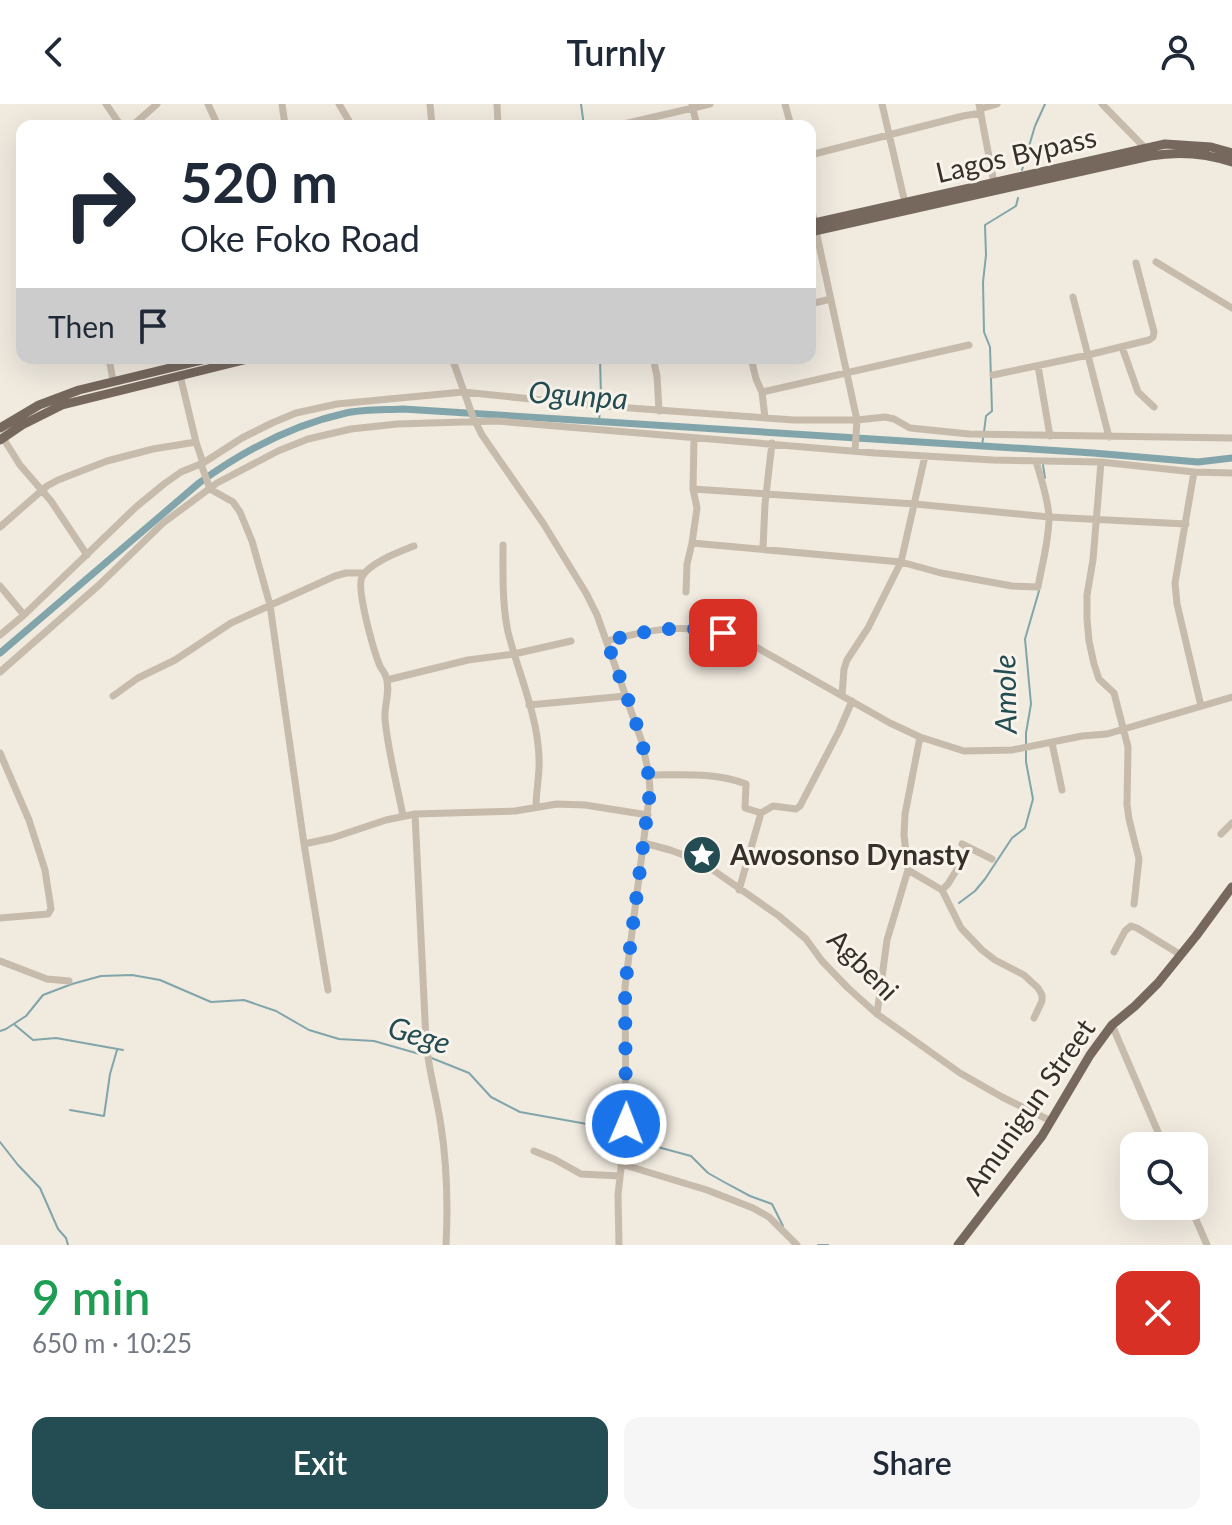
<!DOCTYPE html>
<html lang="en">
<head>
<meta charset="utf-8">
<style>
  body { margin:0; font-family:Lato,sans-serif; background:#f6f6f7; color:#1f2937; height:100vh; display:flex; flex-direction:column; font-size:30px; white-space:nowrap }
  * { box-sizing:border-box; margin:0 }
  p { font-size:26px; color:#747a83 }
  .icon { flex:none; width:44px; height:44px; fill:none; stroke:currentColor; stroke-width:2; stroke-linecap:round; stroke-linejoin:round }
  .map { position:relative; height:1141px; overflow:hidden }
  .details { display:flex; flex-direction:column; background:#fff; flex:1 }
  .details>* { flex:none }
  .top-card { position:absolute; left:16px; top:16px; width:800px; height:244px; border-radius:16px; box-shadow:0 8px 32px #0002; background:#fff; color:#1f2937; overflow:hidden }
  .buttons { position:absolute; left:1120px; top:1028px; display:grid; gap:16px }
  .buttons a { display:grid; place-items:center; width:88px; height:88px; border-radius:16px; background:#fff; box-shadow:0 8px 32px #0002; font-size:40px }
  .pin { position:absolute; display:grid; place-items:center; width:68px; height:68px; color:#fff; margin:-34px; border-radius:16px; box-shadow:0 4px 12px #0006 }
  .me { position:absolute; width:88px; margin:-44px; rotate:1deg; stroke-linejoin:round; filter:drop-shadow(0 0 6px #0008) }
  .turn { display:flex; align-items:center; gap:28px; height:168px; padding:0 32px; font-size:36px }
  .turn .icon { width:104px; height:104px; stroke-width:2.5 }
  .turn b { display:block; font-size:56px; line-height:68px }
  .then { display:flex; align-items:center; height:76px; padding:0 32px; background:#0003; gap:16px; font-size:30px }
  .round { display:grid; place-items:center; flex:none; width:84px; height:84px; border-radius:16px; background:#f6f6f7 }
  .summary { display:flex; align-items:center; justify-content:space-between; height:136px; padding:0 32px }
  h1 { font-size:48px; font-weight:600; line-height:60px; color:#1e9e55 }
  .primary-button { display:flex; gap:16px; margin-top:auto; padding:16px 32px }
  .primary-button a { flex:1; height:92px; border-radius:16px; background:#244c53; color:#fff; font-size:32px; font-weight:600; line-height:92px; text-align:center }
  .primary-button a+a { background:#f6f6f7; color:#1f2937 }
  header { display:flex; justify-content:space-between; align-items:center; height:104px; padding:0 32px; background:#fff; font-size:36px; font-weight:600 }
  .map>svg:first-child { display:block }
  .lines { fill:none; stroke-linecap:round; stroke-linejoin:round }
  .stream { stroke:#81a5aa; stroke-width:2 }
  .canal { stroke:#81a5aa; stroke-width:7 }
  .minor { stroke:#c7bbac; stroke-width:7 }
  .major { stroke:#76685d; stroke-width:9 }
  .route { stroke:#1a73e8; stroke-width:14; stroke-dasharray:0 25.2 }
  .labels { text-anchor:middle; stroke-width:6; stroke-linejoin:round; paint-order:stroke }
  .street-label { font-size:28px; fill:#362f2a; stroke:#f8f3eb }
  .poi-label { font-size:28px; font-weight:bold; fill:#362f2a; stroke:#f8f3eb; text-anchor:start }
  .water-label { font-size:30px; font-style:italic; fill:#244c53; stroke:#f8f3eb }
</style>
</head>
<body>
<header><svg class="icon" aria-label="back" viewBox="0 0 24 24"><path d="M15 5l-7 7 7 7"/></svg>Turnly<svg class="icon" aria-label="person" viewBox="0 0 24 24"><circle cx="12" cy="8" r="4"/><path d="M4 21q1-7 8-7t8 7"/></svg></header>
<div class="map">
<svg width="1232" height="1141" viewBox="0 0 1232 1141">
  <rect width="100%" height="100%" fill="#f0eadf"/>
  <g class="lines">
    <path class="stream" d="M581,0L584,22
      M1022,66L1035,22L1045,0
      M599,317L601,294L600,254
      M984,328L986,312L992,307L990,243L984,228L983,178L986,151L985,121L1016,102L1018,94
      M982,343L983,334
      M1043,361L1045,374
      M959,799L975,787L985,775L1012,734L1025,724L1033,695L1026,658V629L1031,600L1025,535L1039,487
      M15,921L33,936L56,934L123,946
      M0,927L6,925L26,912L43,891L72,880L101,872L132,871L160,876L211,898L244,896L276,907L309,926L339,935L374,937L423,951
      M429,953L469,969L491,993L520,1008L587,1020L606,1029L622,1033
      M70,1006L104,1012L110,970L117,946
      M628,1035L691,1052L708,1069L724,1078L750,1092L772,1100L783,1122
      M0,1038L18,1061L40,1084L58,1125L66,1134L68,1141
      M818,1141H828"/>
    <path class="canal" d="M0,549L199,379C243,347 292,321 346,309C364,305 385,306 403,305L1093,349L1198,358L1232,354"/>
    <path class="minor" d="M106,0L121,22
      M208,0L218,22
      M282,0L285,21
      M339,0L352,22
      M430,0L432,22
      M497,0L498,22
      M785,0L791,22
      M882,0L905,99
      M979,0L994,79
      M1102,0L1147,46
      M692,1L697,22
      M980,5L997,0
      M132,22L157,0
      M615,22L710,0
      M810,51L963,12L981,9
      M810,100L815,119
      M816,127L857,316L855,347
      M1156,158L1232,204
      M1073,193L1109,333
      M810,200L831,195
      M1122,243L1138,288L1154,303
      M109,254L113,277
      M452,254L473,313L482,331L543,419L586,489L597,511L642,638L649,671L650,687L625,883L626,1020L618,1091L619,1141
      M653,254L657,272L659,307
      M751,254L756,275L762,288L969,241
      M1038,262L1050,332
      M180,271L196,338L203,359L201,360L210,385L233,398L240,408L252,437L270,501L304,740L328,886
      M993,271L1088,251L1149,236L1153,233L1154,228L1136,159
      M762,288L765,314
      M3,334L20,361L51,397L87,451
      M1101,358L1093,456L1087,491V515L1089,537L1094,560L1099,575L1114,589L1128,643L1127,700L1129,715L1139,755L1134,800
      M1194,368L1175,479L1177,500L1201,602
      M693,385L915,400L1049,413L1186,420
      M0,423L47,382L58,376L107,357L153,345L196,338
      M692,439L901,458L941,469L1012,482L1038,483C1042,460 1049,437 1049,413C1048,394 1041,375 1036,357
      M503,441C503,470 502,500 508,528C518,568 538,612 539,654C540,670 536,686 536,703
      M763,444L765,400L772,339
      M0,482L24,511
      M686,488L687,460L692,439L697,404L693,385L694,334
      M0,531L24,511L136,403L164,380L181,368L203,359L242,334L272,319L296,309L337,300L463,288L589,301L794,316H857L885,313L894,315L910,324L969,330L1232,334
      M607,537C654,524 692,518 740,534L890,619L920,633L964,647L1012,646L1082,632L1107,630L1232,593
      M0,568L99,481L163,419L217,379L278,347L308,335L351,325L397,320L497,317L875,349L993,356L1101,358L1194,368L1232,369
      M387,576L468,556L514,550L571,537
      M842,591L844,565L847,556L868,524L901,458L925,352
      M113,592L138,574L175,556L231,519L335,472L346,469H364
      M529,601L626,592
      M1052,639L1062,686
      M0,649L29,716L45,766L51,805L48,810L0,814
      M649,671C681,671 715,668 746,680L745,704L761,709L773,702L796,705L800,702L839,627L852,597
      M415,710L426,936C428,965 437,993 441,1022C447,1061 448,1102 446,1141
      M403,712C397,680 388,648 385,615C384,601 391,586 386,573C385,569 382,566 380,562C374,548 356,485 362,473C369,459 399,448 414,442
      M1221,730L1232,719
      M644,739L670,746L700,757L779,812L806,835L822,857L848,884L877,910L960,969L1002,993L1051,1017
      M304,740L332,734L386,716L415,710L515,707L557,700L585,701L648,711
      M962,740L992,755
      M908,766L942,786L961,824L982,846L995,856L1024,871L1038,884L1042,891V897L1034,914
      M739,786L761,709
      M942,786L948,780L970,744
      M1114,848L1125,827L1131,822L1137,824L1181,851
      M0,857L47,875L69,877
      M877,910L887,836L908,766L904,731L905,710L920,633
      M1112,921L1164,1042
      M534,1047L554,1055L581,1070L620,1072
      M621,1060L707,1086L753,1104L769,1113L797,1141
      M1190,1102L1207,1141"/>
    <path class="major" d="M810,120L1165,40L1211,43L1232,49
      M810,128L1150,52C1179,47 1205,49 1232,58
      M0,324L39,301L79,286L211,254
      M0,336L22,321L62,301L252,254
      M958,1141L1042,1032L1090,951L1112,921L1135,902L1158,879L1196,832L1232,783"/>
  </g>
  <g class="lines">
    <path class="route" d="M626,1020L625,883L650,687C647,635 623,586 607,537C648,526 680,520 723,529"/>
  </g>
  <defs>
    <g id="sight-disc" transform="scale(2)"><circle r="9.5" fill="#244c53" stroke="#f8f3eb"/><path d="M0-6L1.8-2.2L6-1.7L2.9 1.2L3.7 5.4L0 3.3L-3.7 5.4L-2.9 1.2L-6-1.7L-1.8-2.2Z" fill="#fff"/></g>
  </defs>
  <g fill-rule="evenodd">
    <use href="#sight-disc" x="702" y="751"/>
  </g>
  <g class="labels">
    <g class="street-label">
      <text transform="translate(1016 51) rotate(-13)" y="10">Lagos Bypass</text>
      <text transform="translate(863 861) rotate(45)" y="10">Agbeni</text>
      <text transform="translate(1029 1003) rotate(-55)" y="10">Amunigun Street</text>
    </g>
    <g class="poi-label">
      <text x="730" y="761">Awosonso Dynasty</text>
    </g>
    <g class="water-label">
      <text transform="translate(578 292) rotate(4)" y="10">Ogunpa</text>
      <text transform="translate(1006 590) rotate(-91)" y="10">Amole</text>
      <text transform="translate(419 932) rotate(17)" y="10">Gege</text>
    </g>
  </g>
</svg>
<div class="buttons">
<a><svg class="icon" aria-label="search" viewBox="0 0 24 24"><circle cx="10" cy="10" r="6"/><path d="M15 15l6 6"/></svg></a>
</div>
<div class="pin" style="left:723px;top:529px;background:#d93025"><svg class="icon" aria-label="arrive" viewBox="0 0 24 24"><path d="M6 21V4h12l-3 4 3 4H6"/></svg></div>
<svg class="me" style="left:626px;top:1020px" viewBox="-20 -20 40 40"><circle r="17" fill="#1a73e8" stroke="#fff" stroke-width="3"/><path d="M0-11L8 9 0 5-8 9z" fill="#fff"/></svg>
<div class="top-card">
<div class="turn"><svg class="icon" aria-label="right" viewBox="0 0 24 24"><path d="M7 20v-9h11M14 6l5 5-5 5"/></svg><div><b>520 m</b>Oke Foko Road</div></div>
<div class="then">Then<svg class="icon" aria-label="arrive" viewBox="0 0 24 24"><path d="M6 21V4h12l-3 4 3 4H6"/></svg></div>
</div>
</div>
<section class="details">
<div class="summary"><div><h1>9 min</h1><p>650 m · 10:25</p></div><a class="round" style="background:#d93025;color:#fff"><svg class="icon" aria-label="close" viewBox="0 0 24 24"><path d="M6 6l12 12M18 6L6 18"/></svg></a></div>
<div class="primary-button"><a>Exit</a><a>Share</a></div>
</section>
</body>
</html>
